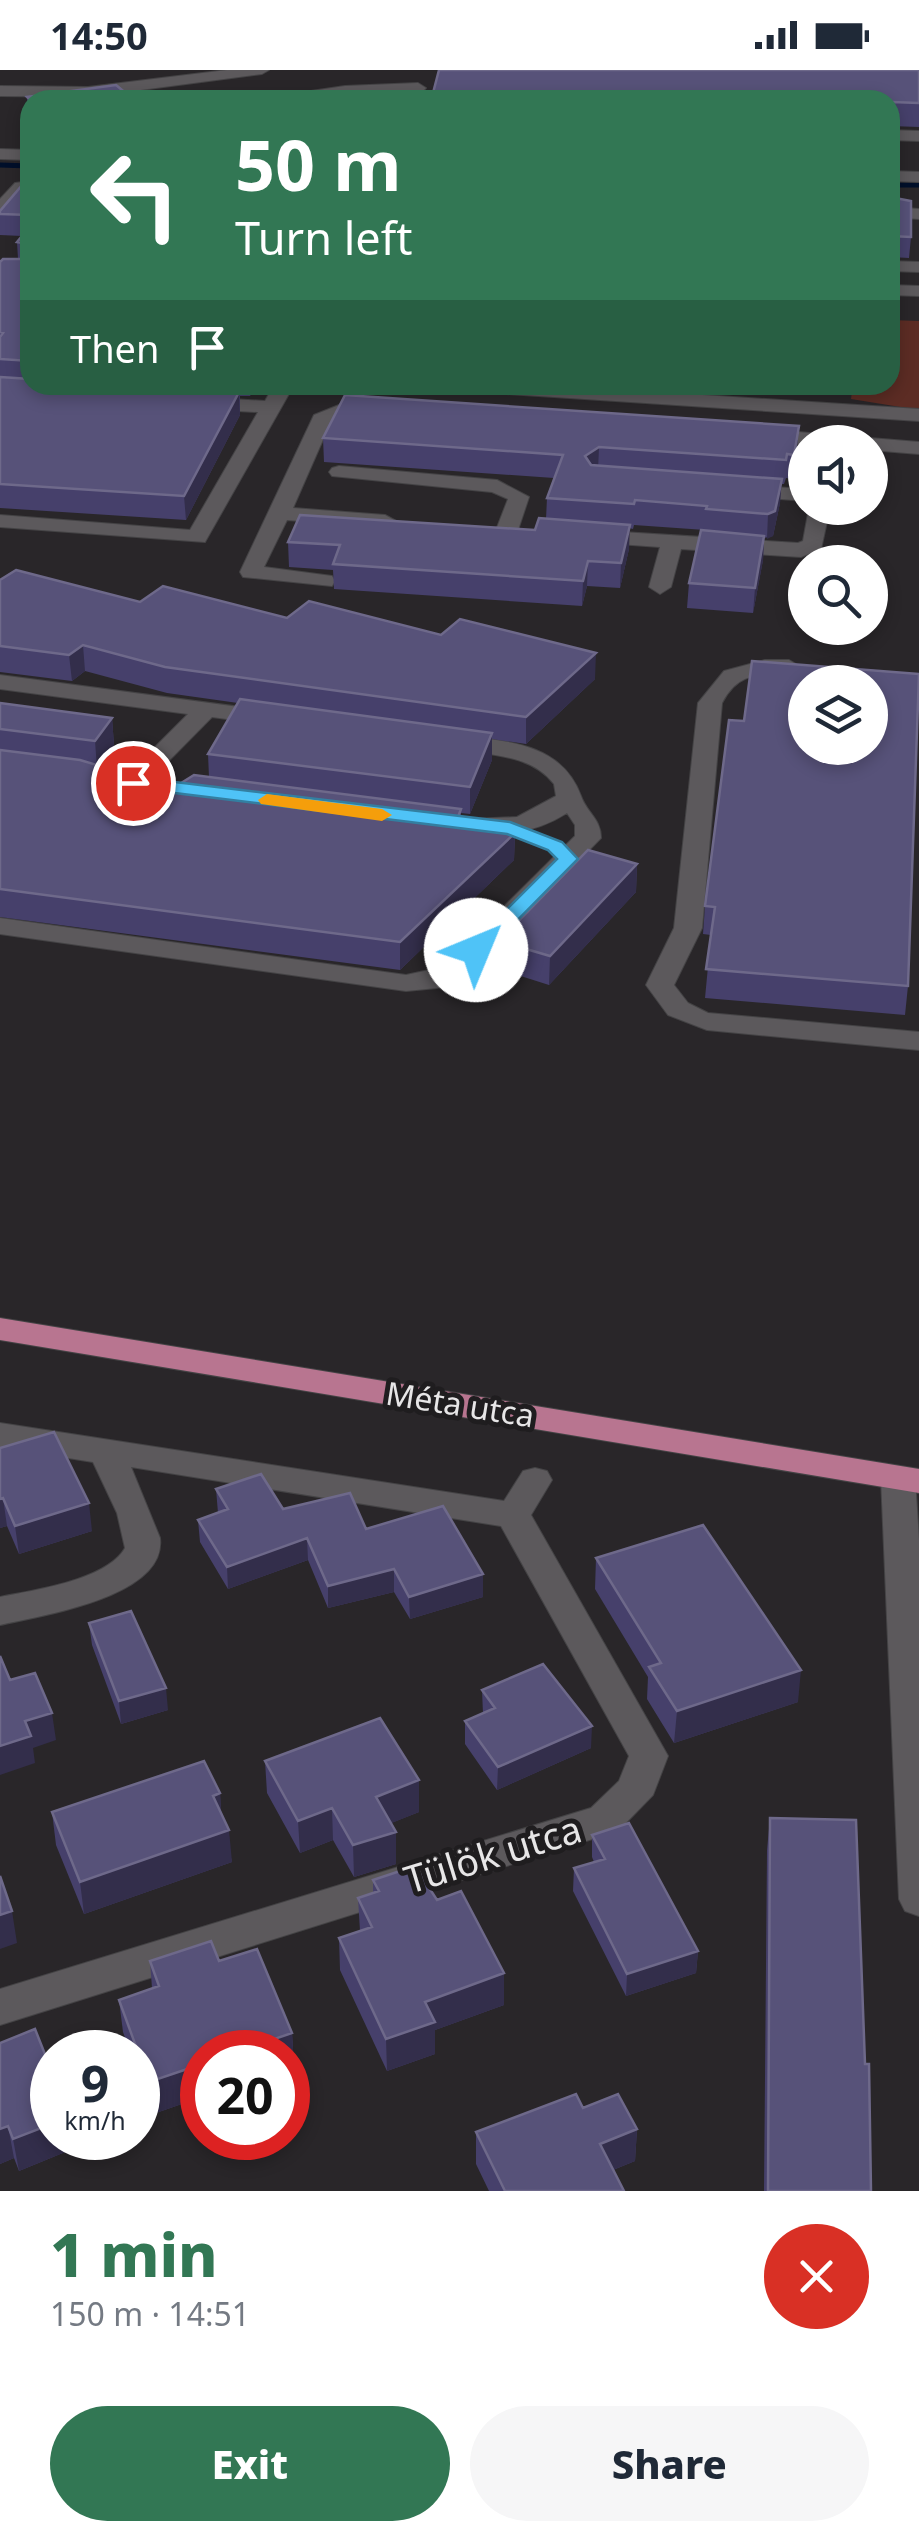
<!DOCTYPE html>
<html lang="en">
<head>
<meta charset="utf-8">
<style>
  body { margin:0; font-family:"Noto Sans",sans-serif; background:#f6f6f7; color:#1f2937; height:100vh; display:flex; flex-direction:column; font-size:38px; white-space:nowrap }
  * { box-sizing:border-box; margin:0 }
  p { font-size:32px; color:#747a83 }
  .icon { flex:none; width:55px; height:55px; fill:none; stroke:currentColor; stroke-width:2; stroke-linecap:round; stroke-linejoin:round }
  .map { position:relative; height:2121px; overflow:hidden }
  .panel { display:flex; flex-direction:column; background:#fff; flex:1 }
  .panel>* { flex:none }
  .hud { position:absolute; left:20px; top:20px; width:880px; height:305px; border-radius:30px; box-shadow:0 5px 15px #0003; background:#327754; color:#fff; overflow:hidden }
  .tools { position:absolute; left:788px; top:355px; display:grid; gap:20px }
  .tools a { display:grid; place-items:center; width:100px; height:100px; border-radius:50%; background:#fff; box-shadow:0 5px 15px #0003; font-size:50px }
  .speed { position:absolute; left:30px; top:1960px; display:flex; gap:20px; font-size:50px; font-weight:700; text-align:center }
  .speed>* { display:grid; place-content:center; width:130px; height:130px; border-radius:50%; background:#fff; box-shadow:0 5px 15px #0003; line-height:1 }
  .speed small { font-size:25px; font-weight:400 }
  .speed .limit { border:15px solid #d22; background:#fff; color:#111 }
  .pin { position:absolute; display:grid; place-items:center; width:85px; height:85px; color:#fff; margin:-42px; border:5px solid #fff; border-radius:50%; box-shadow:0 2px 10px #0007 }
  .me { position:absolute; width:110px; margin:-55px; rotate:45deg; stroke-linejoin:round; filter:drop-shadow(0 0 8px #0008) }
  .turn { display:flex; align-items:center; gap:35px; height:210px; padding:0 50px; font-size:45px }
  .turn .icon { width:130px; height:130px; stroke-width:2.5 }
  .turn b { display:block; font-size:70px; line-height:85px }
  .then { display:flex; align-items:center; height:95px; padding:0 50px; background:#0003; gap:20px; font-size:38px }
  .round { display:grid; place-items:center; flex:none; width:105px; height:105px; border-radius:52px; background:#f6f6f7 }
  .summary { display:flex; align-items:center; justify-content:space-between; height:170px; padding:0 50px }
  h1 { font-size:60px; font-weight:800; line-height:75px; color:#327754 }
  .action { display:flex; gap:20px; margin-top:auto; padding:20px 50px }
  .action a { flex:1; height:115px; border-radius:60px; background:#327754; color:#fff; font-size:40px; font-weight:800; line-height:115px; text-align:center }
  .action a+a { background:#f6f6f7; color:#1f2937 }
  .status { display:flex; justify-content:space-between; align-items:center; height:70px; padding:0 50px; background:#fff; direction:ltr }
  .status svg { height:28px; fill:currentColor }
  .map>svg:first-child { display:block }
  .green { fill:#5c2c24 }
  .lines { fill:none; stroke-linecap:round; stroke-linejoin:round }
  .stream { stroke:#000f2a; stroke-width:5 }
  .minor-casing { stroke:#444345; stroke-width:2 }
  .major-casing { stroke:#444345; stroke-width:2 }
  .minor { fill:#5c595c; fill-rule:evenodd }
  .major { fill:#b87590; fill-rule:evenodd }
  .wall { fill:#46406b }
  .shaded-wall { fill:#332e4b }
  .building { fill:#575279; stroke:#6e698a; stroke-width:2.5; fill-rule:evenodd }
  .route { fill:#4fc3f7; stroke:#337fa1; stroke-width:2.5 }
  .slow { fill:#f59e0b }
  .labels { text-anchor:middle; stroke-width:10; stroke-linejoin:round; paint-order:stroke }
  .street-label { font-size:32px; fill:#e7e6e7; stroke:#1f1d1f }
  .near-street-label { font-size:38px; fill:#e7e6e7; stroke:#1f1d1f }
</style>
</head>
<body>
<div class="status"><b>14:50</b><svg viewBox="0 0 49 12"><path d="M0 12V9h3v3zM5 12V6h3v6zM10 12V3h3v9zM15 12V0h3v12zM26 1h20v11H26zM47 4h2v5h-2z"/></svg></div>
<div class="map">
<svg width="919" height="2121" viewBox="0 0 919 2121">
  <rect width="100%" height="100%" fill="#292629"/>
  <path class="green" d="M890,250L919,251V340L851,329L853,315H890Z"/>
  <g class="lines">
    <path class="stream" d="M0,95L30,96
      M890,115H919"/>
    <g class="minor-casing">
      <path id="minor" d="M227,0H269L262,4L88,27L0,26V16L88,17Z
        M418,13L426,18L423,21L276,30L284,25L345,16Z
        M890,60L919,61V71L890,70Z
        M0,79L30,80V90L0,89Z
        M890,101L919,102V112L890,111Z
        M30,111V121L0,143V129L15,113Z
        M890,137L919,139V149L890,147Z
        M890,191L919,192V202L890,201Z
        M890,215L919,216V226L890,225Z
        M274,315H294L205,472L0,457V445L190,460L258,342L200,339L190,333L200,327L265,331Z
        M451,315H550L919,339V351L461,321Z
        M349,331L378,332L388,338C375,348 349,343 332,349L293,438L385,445L396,451L385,457L287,450L264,497L332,506L335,511L332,516L243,507L240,502L314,345Z
        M758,359L849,366L859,372L805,375L751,369L748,365Z
        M870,368L919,372V384L870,380V372H861Z
        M339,396L497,410L529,427L518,460L507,466L496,460L508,429L492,422L332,406L329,402L332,398Z
        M740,415L805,419V431L733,425L730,421Z
        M809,438H830L821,479L801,487L681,479L671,517L660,524L649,517L660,477L590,472L579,466L590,460L798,473L803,471Z
        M765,590H789L801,597C779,617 746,587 722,633L702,858L674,915L688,933L708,943L919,962V980L707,960L668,945L646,915L674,858L698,633L724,601Z
        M0,605L270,641L282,648L270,655L212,647L142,718H124L120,713L124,708L188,644L0,619Z
        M454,665C506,671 561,672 581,726C587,743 601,749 601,768L463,909L437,918L406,921L0,864V848L406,905L443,897L575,766V755L567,743C533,765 489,770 450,760L446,755L450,750L517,747L556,726L554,714C529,681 481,686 445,677L442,672Z
        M0,1353L504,1431L523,1401L535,1398L547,1401L552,1410L531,1445L668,1686L653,1725L618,1761L0,1955V1919L591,1738L619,1711L629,1686L501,1456L131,1397L160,1468C167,1527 43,1545 0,1555V1527C34,1520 107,1510 125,1478L117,1443L93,1392L0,1377Z
        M898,1396L910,1399L915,1408L919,1470V1846L905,1841L899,1829L881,1408L886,1399Z"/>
    </g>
    <g class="major-casing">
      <path id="major" d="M0,1248L919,1399V1423L0,1270Z"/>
    </g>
    <use href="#minor" class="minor"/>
    <use href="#major" class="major"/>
  </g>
  <path class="wall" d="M919,0V57L890,56V30H433V23Z
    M27,27L30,30V48L28,46Z
    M30,106V315H257L250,326H240V345L186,450L0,438V192L18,189L17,172L22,166L0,165V141Z
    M890,127L911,167L909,188L890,187Z
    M639,315H798L796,325Z
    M799,356L792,409L786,408L784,414H781L780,433L773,466L764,468L763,490L753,543L687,538L689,513L705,460L634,455L633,459L629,458V479L620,518L587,516L582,536L334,519L333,500L289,497L288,472L535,460L546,449L547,428L554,408L324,392L323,368Z
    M0,510L140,532L287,548L595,609L526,674L492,669V690L470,744L461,743V748L515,763L514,790L400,900L0,847V633L112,648L114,675L99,696L173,718L209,707L208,684L238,633L167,623L85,601L72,611L0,602Z
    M729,650L908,916L905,945L705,928L711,865L703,864L705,836Z
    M637,794L636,822L549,915L499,899V871Z
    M0,1378L92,1461L19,1484L7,1456L0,1458Z
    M216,1419L283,1439L366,1459L483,1527L410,1549L394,1522L328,1538L308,1490L228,1519L200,1472L198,1450L218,1443Z
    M596,1488L798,1632L674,1673L647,1629L648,1607L595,1519Z
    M89,1553L168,1640L121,1654L92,1575Z
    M482,1620L591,1678L497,1720L465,1674V1651L483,1644Z
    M265,1691L419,1742L391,1753L396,1794L354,1807L333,1770L300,1783L267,1723Z
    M220,1723L221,1744L232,1792L84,1844L56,1775L52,1742Z
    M770,1748L871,2121H764L767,1780Z
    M592,1765L698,1881L696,1903L626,1926L573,1821L574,1798L594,1792L592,1787Z
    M373,1810L437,1830L504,1903V1935L435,1960V1984L387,2001L340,1900L339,1868L360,1861L358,1828L373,1823Z
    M150,1891H219L292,1963L294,1995L288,1998V1982H202V2027L153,2044L138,2002V1982H130L123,1962L119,1930L152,1918Z
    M0,1973L52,2068H74L75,2078L19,2101L14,2088L0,2094Z
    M583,2038L637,2059L635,2091L613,2100L624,2121H489L476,2094V2062Z"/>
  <path class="shaded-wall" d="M250,315H257L250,326Z
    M239,322L240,345L186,450L184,426Z
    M799,356L797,379L792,409L794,385Z
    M599,377L598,401L585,386Z
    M782,409L780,433L773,466L767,469L768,444Z
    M630,455L629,479L620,518L621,493Z
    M764,466L763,490L753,543L755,518Z
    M588,491L587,516L582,536L583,511Z
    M83,575L85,601L72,611L69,585Z
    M596,583L595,609L526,674V647Z
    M112,648L114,675L97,698L95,671Z
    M492,663V690L470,744V717Z
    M515,763L514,790L400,900V872Z
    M637,794L636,822L549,915L550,886Z
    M3,1428L7,1456L0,1458V1429Z
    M89,1433L92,1461L19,1484L15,1456Z
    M307,1468L308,1490L228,1519L227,1497Z
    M394,1499V1522L328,1538V1516Z
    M483,1504V1527L410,1549L409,1527Z
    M801,1600L798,1632L674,1673L677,1641Z
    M166,1618L168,1640L121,1654L119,1631Z
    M52,1643L56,1670L33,1678L35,1693L0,1705V1676L25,1651Z
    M592,1656L591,1678L497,1720L498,1697Z
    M419,1710V1742L377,1759L376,1727Z
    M220,1723L222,1755L213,1726Z
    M332,1738L333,1770L300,1783L298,1751Z
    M229,1760L232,1792L84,1844L80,1812Z
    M396,1762V1794L354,1807L353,1775Z
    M12,1841L17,1873L0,1879V1845Z
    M698,1881L696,1903L626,1926L627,1904Z
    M504,1903V1935L435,1960V1984L387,2001L386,1969L425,1932Z
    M292,1963L294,1995L288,1998V1982H236Z
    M202,1994V2027L153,2044L149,2012Z
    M52,2054V2068H74L75,2078L19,2101L13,2069Z
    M8,2056L14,2088L0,2094V2059Z
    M637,2059L635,2091L598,2106L600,2074Z"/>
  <path class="building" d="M439,0H919V33L892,32L890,34V30L583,29V30H550L551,26L433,23Z
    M116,15L134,30H30L27,27Z
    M30,106V145L0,144V141Z
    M890,127L911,131V167L890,166Z
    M30,156V174L17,172Z
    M3,189H30V291L0,289V267L3,263L0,262V192Z
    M0,307L30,309V315H131L239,322L184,426L0,414Z
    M345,325L799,356L794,385L787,384L786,390L599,377L585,386L591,395L782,409L775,441L768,444L706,439L707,436L635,430L634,434L547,428L563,385L323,368Z
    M300,445L535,460L539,448L630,455L621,493L588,491L583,511L333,494L340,475L288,472Z
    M701,460L764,466L755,518L689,513Z
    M16,500L140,532L163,516L287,548L309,531L441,565L460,549L596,583L526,647L165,597L83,575L69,585L0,576V510Z
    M752,591L919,604L908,916L706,899L715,837L705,836L729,650L744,651ZM805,612H870V678H805Z
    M240,629L492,663L470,717L208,684Z
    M0,633L112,648L95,671L0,659Z
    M0,680L80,690L173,718L194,705L461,739L458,747L515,763L400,872L0,819Z
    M588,780L637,794L550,886L499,871Z
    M54,1362L89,1433L15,1456L3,1428L0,1429V1378Z
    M261,1404L283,1439L350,1423L366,1459L443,1436L483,1504L409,1527L394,1499L328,1516L307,1468L227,1497L198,1450L228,1439L216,1419Z
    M703,1455L801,1600L677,1641L649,1597L661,1593L596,1488Z
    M131,1541L166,1618L119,1631L89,1553Z
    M0,1586L10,1610L35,1603L52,1643L25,1651L31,1666L0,1676Z
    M543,1594L592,1656L498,1697L465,1651L495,1638L482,1620Z
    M380,1648L419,1710L376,1727L396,1762L353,1775L332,1738L298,1751L265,1691Z
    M204,1691L220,1723L213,1726L229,1760L80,1812L52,1742Z
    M770,1748L856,1750L865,1994H869L871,2121H768Z
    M629,1753L698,1881L627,1904L574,1798L605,1789L592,1765Z
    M415,1796L437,1830L461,1821L504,1903L425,1932L435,1952L386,1969L339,1868L372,1857L358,1828L379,1821L373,1810Z
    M0,1806L12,1841L0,1845Z
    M211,1871L219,1891L257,1879L292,1963L236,1982H202V1994L149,2012L119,1930L159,1916L150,1891Z
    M35,1959L52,2002V2054L13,2069L8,2056L0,2059V1973Z
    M576,2024L583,2038L618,2024L637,2059L600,2074L624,2121H505L476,2062Z"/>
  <path class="route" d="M133,707L510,752L562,772L578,789L483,885L476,887L466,880L557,789L548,780L507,764L126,717L123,713Z"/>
  <path class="slow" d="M267,724L382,739L392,745L382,751L261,734L258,730Z"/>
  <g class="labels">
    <g class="street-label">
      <text transform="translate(460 1335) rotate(9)" y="11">Méta utca</text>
    </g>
    <g class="near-street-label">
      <text transform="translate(493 1785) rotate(-17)" y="13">Tülök utca</text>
    </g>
  </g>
</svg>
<div class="tools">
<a><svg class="icon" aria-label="sound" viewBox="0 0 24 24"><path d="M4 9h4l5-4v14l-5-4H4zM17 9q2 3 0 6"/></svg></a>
<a><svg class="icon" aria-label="search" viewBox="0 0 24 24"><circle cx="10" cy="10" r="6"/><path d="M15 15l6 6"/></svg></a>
<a><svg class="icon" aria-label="layers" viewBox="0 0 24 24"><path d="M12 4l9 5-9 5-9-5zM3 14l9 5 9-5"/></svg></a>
</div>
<div class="speed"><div>9<small>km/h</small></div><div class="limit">20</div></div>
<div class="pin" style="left:133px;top:713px;background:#d93025"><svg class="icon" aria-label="arrive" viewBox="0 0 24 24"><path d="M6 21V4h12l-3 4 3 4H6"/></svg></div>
<svg class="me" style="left:476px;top:880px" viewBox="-20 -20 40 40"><circle r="19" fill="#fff"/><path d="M0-13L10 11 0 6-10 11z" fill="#4fc3f7"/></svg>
<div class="hud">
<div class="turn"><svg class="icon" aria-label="left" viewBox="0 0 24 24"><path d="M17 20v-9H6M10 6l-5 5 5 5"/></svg><div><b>50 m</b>Turn left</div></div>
<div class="then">Then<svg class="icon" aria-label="arrive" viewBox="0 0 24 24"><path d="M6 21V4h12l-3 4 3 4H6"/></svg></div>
</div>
</div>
<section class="panel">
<div class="summary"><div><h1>1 min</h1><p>150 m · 14:51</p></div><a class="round" style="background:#d93025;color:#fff"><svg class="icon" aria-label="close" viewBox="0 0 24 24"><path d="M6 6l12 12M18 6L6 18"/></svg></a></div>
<div class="action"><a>Exit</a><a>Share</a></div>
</section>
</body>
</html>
